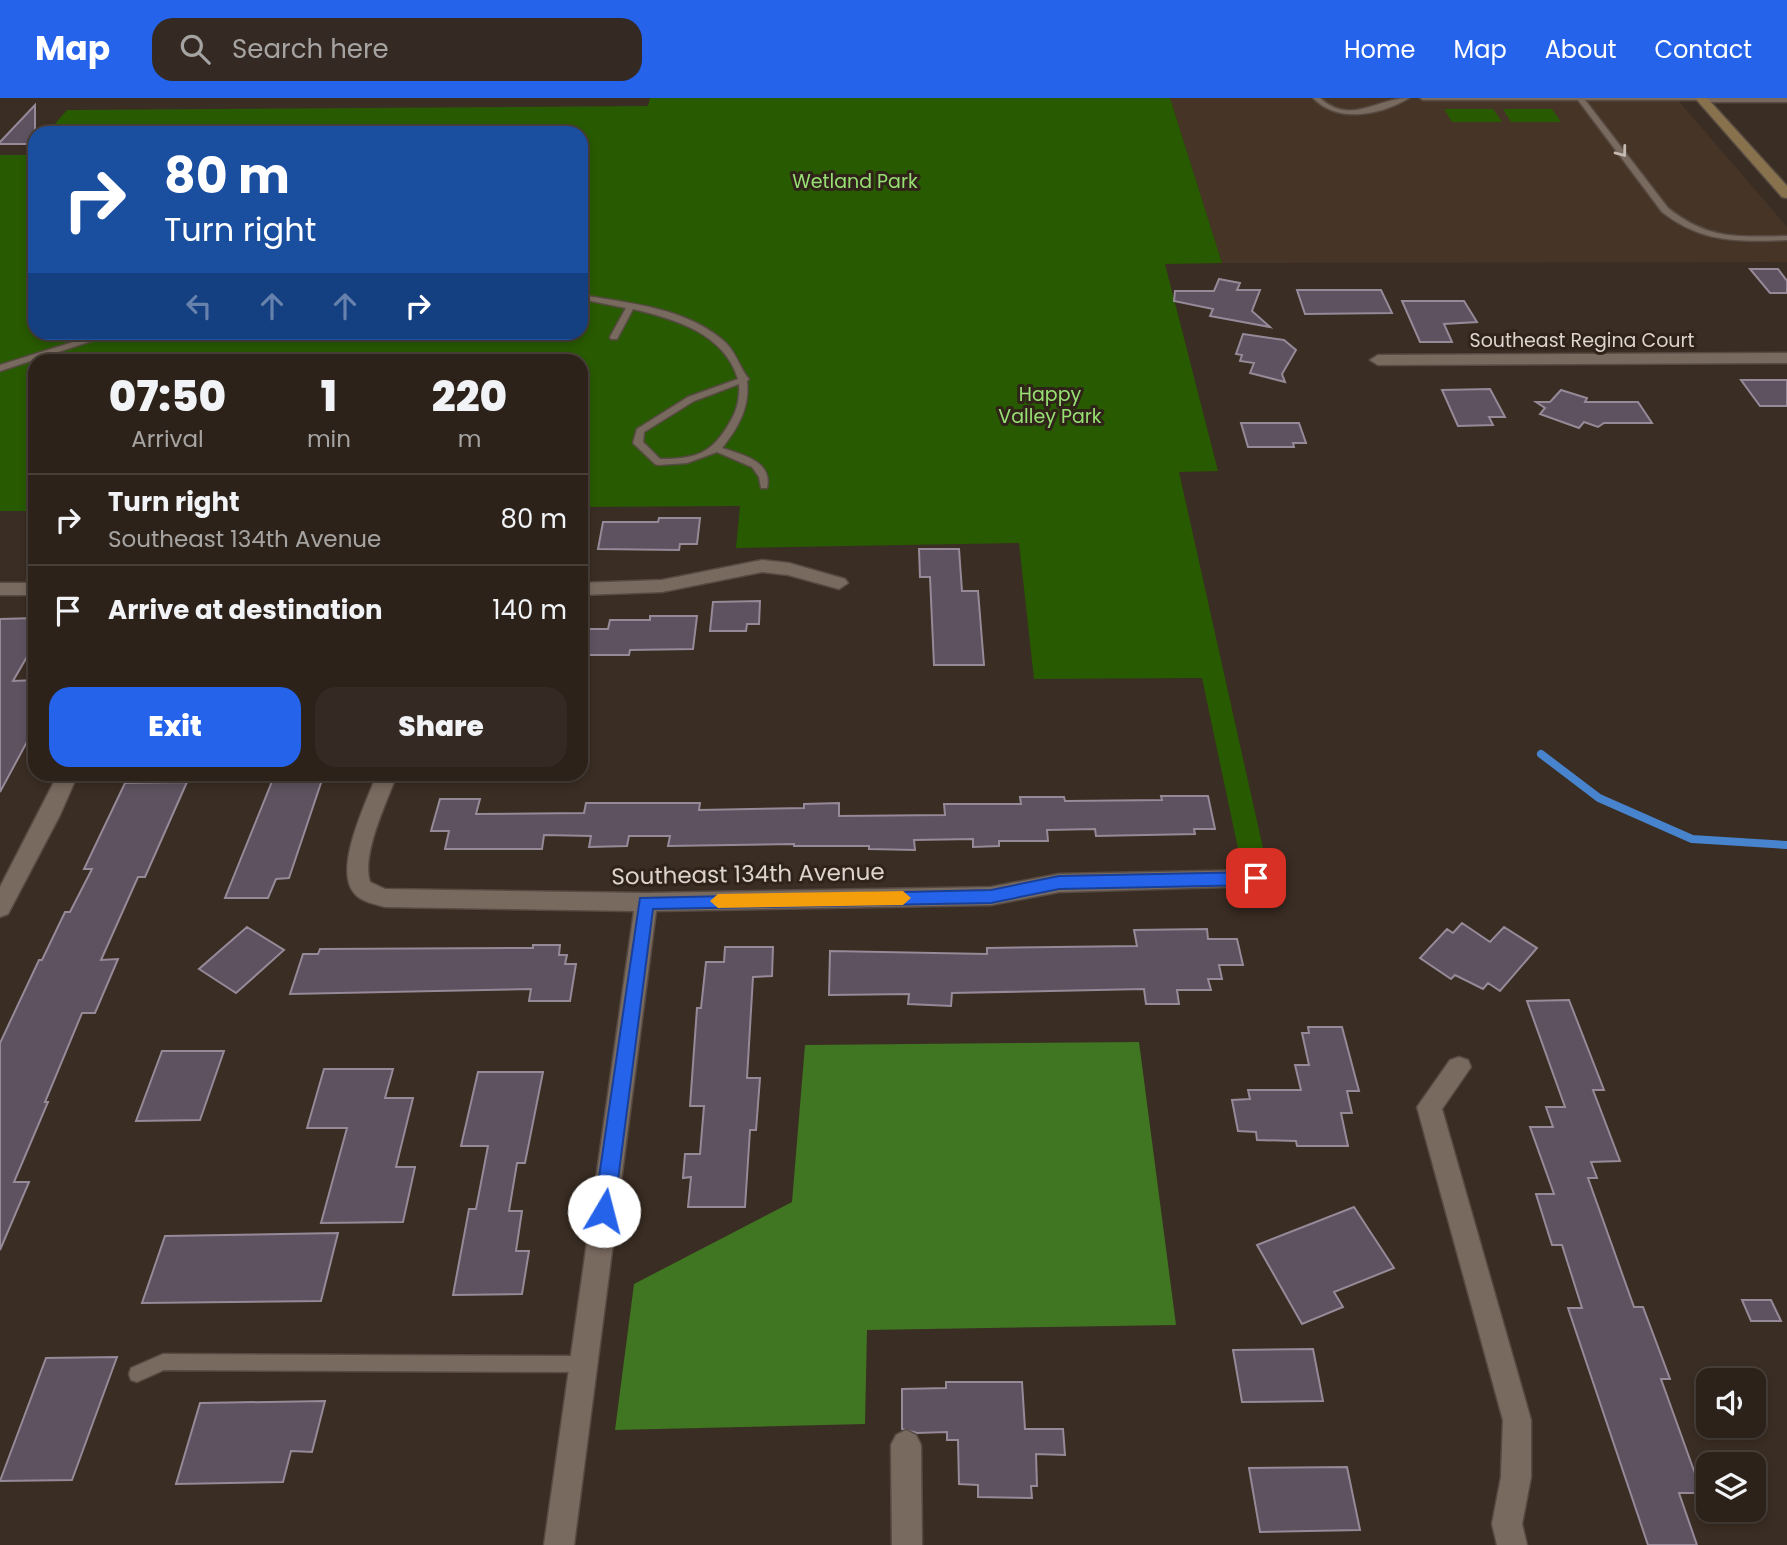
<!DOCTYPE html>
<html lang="en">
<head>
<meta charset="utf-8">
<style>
  body { margin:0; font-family:Poppins,sans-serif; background:#342a23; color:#f1f3f6; height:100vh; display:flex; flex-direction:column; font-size:26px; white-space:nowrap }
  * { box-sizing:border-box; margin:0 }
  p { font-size:23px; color:#a6a4a2 }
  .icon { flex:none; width:38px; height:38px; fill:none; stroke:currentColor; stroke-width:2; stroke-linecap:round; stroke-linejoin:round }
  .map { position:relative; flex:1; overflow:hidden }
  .side { position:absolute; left:28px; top:256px; width:560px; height:427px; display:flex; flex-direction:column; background:#2c221a; border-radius:21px; box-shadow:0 4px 10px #0003,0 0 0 2px #483f39 }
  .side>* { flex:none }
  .guide { position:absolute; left:28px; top:28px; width:560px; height:214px; border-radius:21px; box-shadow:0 4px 10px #0003,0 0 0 2px #483f39; background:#1a4fa0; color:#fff; overflow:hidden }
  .tools { position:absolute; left:1696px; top:1270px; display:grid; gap:14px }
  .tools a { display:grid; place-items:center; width:70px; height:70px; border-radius:14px; background:#2c221a; box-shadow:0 4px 10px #0003,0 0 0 2px #483f39; font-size:35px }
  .pin { position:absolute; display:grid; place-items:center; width:60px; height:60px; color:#fff; margin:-30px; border-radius:14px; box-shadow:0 4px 10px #0006 }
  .me { position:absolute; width:77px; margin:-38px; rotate:8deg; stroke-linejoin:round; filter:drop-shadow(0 0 5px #0008) }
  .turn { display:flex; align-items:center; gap:24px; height:147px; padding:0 21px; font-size:32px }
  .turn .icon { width:91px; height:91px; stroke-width:2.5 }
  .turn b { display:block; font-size:49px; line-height:60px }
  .lanes { display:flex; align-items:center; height:66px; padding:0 21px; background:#0003; justify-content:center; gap:35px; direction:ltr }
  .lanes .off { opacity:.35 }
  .eta { display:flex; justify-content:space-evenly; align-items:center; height:119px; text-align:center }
  .eta b { font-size:42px; font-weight:800; line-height:49px }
  .primary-button { display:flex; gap:14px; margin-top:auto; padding:14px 21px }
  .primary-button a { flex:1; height:80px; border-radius:21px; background:#2563eb; color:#fff; font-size:28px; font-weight:800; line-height:80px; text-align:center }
  .primary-button a+a { background:#342a23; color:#f1f3f6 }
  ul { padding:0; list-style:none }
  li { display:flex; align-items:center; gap:21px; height:91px; padding:0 21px; border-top:2px solid #483f39 }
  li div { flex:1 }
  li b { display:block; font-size:26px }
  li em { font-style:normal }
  header { display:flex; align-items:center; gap:42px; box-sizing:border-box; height:98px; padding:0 35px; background:#2563eb; color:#fff }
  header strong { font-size:33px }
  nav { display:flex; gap:38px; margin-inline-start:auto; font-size:24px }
  .search { width:490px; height:63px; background:#342a23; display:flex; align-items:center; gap:18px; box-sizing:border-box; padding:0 24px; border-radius:21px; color:#a6a4a2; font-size:26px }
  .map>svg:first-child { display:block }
  .built { fill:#463426 }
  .green { fill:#285a01 }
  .forest { fill:#407521 }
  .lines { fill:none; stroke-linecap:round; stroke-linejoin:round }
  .stream { stroke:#4784cd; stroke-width:8 }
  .building { fill:#5e5260; stroke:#968998; stroke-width:2 }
  .service-casing { stroke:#564a42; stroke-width:3 }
  .minor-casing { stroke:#564a42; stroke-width:3 }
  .secondary-casing { stroke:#564a42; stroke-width:3 }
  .service { fill:#796a5f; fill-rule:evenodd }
  .minor { fill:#796a5f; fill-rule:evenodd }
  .secondary { fill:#88724e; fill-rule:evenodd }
  .oneway { stroke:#c4bab2 }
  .route { fill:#2563eb; stroke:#184099; stroke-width:2 }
  .slow { fill:#f59e0b }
  .labels { text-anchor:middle; stroke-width:6; stroke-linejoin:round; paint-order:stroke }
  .far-park-label { font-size:19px; fill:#98e074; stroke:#302319 }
  .far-street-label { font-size:19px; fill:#ddd4ce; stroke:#302319 }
  .street-label { font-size:23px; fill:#ddd4ce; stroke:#302319 }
</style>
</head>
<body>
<header>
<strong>Map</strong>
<div class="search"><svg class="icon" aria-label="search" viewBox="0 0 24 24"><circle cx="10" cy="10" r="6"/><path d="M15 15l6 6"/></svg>Search here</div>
<nav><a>Home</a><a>Map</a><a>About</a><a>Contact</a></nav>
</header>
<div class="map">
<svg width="1787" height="1447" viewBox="0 0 1787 1447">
  <rect width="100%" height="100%" fill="#3a2d23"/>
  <path class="built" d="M1170,0H1676L1787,129V164L1222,165Z"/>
  <path class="green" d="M650,0H1170L1222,165L1165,166L1218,373L1179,374L1265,759L1240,760L1202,580L1034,581L1019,445L736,450L740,408L581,409V262H35V413H0V57H28L35,49V234H581V35H47L67,12L648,8Z
    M1444,11H1493L1502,24H1452Z
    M1503,11H1552L1561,24H1511Z"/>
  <path class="forest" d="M1139,944L1176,1227L867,1232L865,1326L615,1332L634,1186L792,1104L805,947Z"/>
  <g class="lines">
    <path class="stream" d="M1541,656L1599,700L1692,741L1787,747"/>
  </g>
  <path class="building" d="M35,7V46H0V44Z
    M1750,171H1778L1787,183V195H1770Z
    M1219,181L1240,185L1237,192H1260L1252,213L1270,229L1210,218L1213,211L1174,203L1175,193H1214Z
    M1297,192H1381L1392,215L1305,216Z
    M1402,203H1464L1477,224L1444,226L1452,244H1420Z
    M1243,236L1284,242L1296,252L1282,276L1285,284L1250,275L1254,265L1240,263L1242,257L1236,256Z
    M1741,282H1787V308H1760Z
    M1490,291L1505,319H1489L1493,327L1458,328L1442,292Z
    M1561,292L1587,300L1585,304H1638L1652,325H1604L1598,329L1584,324L1579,330L1540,316L1545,310L1536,304H1550Z
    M1241,325H1299L1306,345H1293L1294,349H1248Z
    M659,420H700L697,446H680L679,452L598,451L603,424H658Z
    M919,451H959L962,493H978L984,567H934L930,479H920Z
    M760,503L759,526H747L746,533H710L713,504Z
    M650,518H697L693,551L630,552L629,557H581L583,531H608L610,522H650Z
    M35,520V545L13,583L35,582V629L0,694V521Z
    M275,676H324L289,780L276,781L268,800H225Z
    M187,684L145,779H138L101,862L118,861L95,915H82L45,1004H48L14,1084H29L0,1152V945L39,862H42L65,814H70L92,771H84L125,685Z
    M1161,698H1208L1215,731H1194L1195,736L1096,738L1095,731L1047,732L1048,743H999V748L973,749V741L914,742L915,752L869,751V748H794V746L668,748L670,738H629L627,748L589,749L591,738L544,737L542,751H445L449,733H431L440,701H480L476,716L584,715L586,705H700L699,712L804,710V706L839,705V718L945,717L944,706H1021L1020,699H1064L1065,703L1162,702Z
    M1462,825L1490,844L1504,829L1537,850L1500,893L1488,885L1483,891L1455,877L1451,881L1420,860L1447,831L1453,835Z
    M247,829L284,852L236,895L199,871Z
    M1207,831L1208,841H1237L1243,867H1219L1222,881H1208L1211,892H1177L1179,906H1146L1144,891L952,895L951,908L908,906L909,896L829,897L830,853L987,856V850L1137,848L1134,832Z
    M533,847H560L559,857H567L565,866H576L570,903H529L531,891L290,896L303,856H318L320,851L533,850Z
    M725,849H773L772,878L753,879L747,980H760L756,1032H750L745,1109H688L691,1079L683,1080L685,1056H700L704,1008H690L697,910H701L706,864H724Z
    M1569,902L1604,992H1593L1620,1063L1591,1064L1597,1080H1588L1634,1209H1643L1670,1281H1661L1702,1395H1679L1697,1447H1648L1568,1210H1582L1562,1147H1552L1536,1096H1554L1530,1029H1553L1546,1009H1565L1527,903Z
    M1308,929H1342L1359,993H1347L1352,1015H1341L1348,1048H1297L1296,1043L1257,1042L1256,1034L1238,1033L1232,1002L1250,1001L1248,992H1301L1295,967H1309L1302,935H1309Z
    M162,953H224L200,1022L136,1023Z
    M324,971H393L385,1000H413L396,1069H415L403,1124L321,1125L347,1030H307Z
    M478,974H543L525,1065H517L509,1113H522L516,1153H529L522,1196L453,1197L469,1111H476L488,1048H461Z
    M1354,1109L1394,1170L1334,1194L1343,1209L1302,1226L1257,1147Z
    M338,1135L321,1203L142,1205L165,1138Z
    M1742,1202H1771L1781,1223H1751Z
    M1313,1251L1323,1303L1242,1304L1233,1252Z
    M117,1259L72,1382L0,1383L46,1260Z
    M946,1284H1022L1025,1331H1063L1065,1357L1036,1356L1037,1388H1031L1032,1400L978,1399V1387L959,1386L958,1342H947V1334L917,1335L902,1331V1291L946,1290Z
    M325,1303L312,1354L291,1353L283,1384L176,1386L200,1305Z
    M1347,1369L1360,1432L1260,1434L1249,1370Z"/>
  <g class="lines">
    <g class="service-casing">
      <path id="service" d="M1313,0H1320C1351,28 1376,0 1409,0C1381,17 1338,26 1313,0Z
        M1420,0H1705L1702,2H1585L1668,110C1708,142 1738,139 1787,138V142C1738,144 1702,145 1662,114L1578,2H1423Z
        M581,197C629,205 688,210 726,245C737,256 741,273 749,281L747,283C750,309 738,330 722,350C742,357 773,363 767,390H761L759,379L752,369L717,354L687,365L658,367L655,366L635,347L633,345L637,331L688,299L738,281C724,235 675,221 633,211L617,241H611L610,239L626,210L581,201ZM739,286C740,300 737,313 730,324C712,356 696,361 660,361L643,344L644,334L694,303Z
        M105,234H119L0,273V267Z
        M163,1256L583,1258L589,1260L591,1266L589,1272L583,1274L164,1272L137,1284L131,1282L129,1276L131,1270Z"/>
    </g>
    <g class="minor-casing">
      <path id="minor" d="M1696,0H1787V4H1702Z
        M1787,255V265L1378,267L1370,262L1378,257Z
        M762,462L789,465L845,481L848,485L839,491L788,477L762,474L662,494L581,497V485L662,482Z
        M0,485H35V497H0Z
        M58,676H78L60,717L8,816L0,819V789Z
        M377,676H397C387,704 361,756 370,784L385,791L646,795L991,789L1059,776L1256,772L1264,774L1267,780L1264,786L1256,788L1059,794L991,807L656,813L574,1447H544L634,813L385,809C375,806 362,804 355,796C332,772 367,703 377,676Z
        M1459,959L1468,962L1471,969L1442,1011L1531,1322V1379L1522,1426L1527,1447H1497L1492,1426L1501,1379L1503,1322L1417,1009L1450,962Z
        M906,1332L916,1337L921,1347L922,1447H892L891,1347L896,1337Z"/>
    </g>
    <g class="secondary-casing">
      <path id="secondary" d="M1695,0H1707L1787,88V100L1782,99Z"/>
    </g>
    <use href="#service" class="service"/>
    <use href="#minor" class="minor"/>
    <use href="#secondary" class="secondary"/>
  </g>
  <defs><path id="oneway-chevron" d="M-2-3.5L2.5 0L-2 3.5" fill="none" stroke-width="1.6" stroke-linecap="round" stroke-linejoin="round" transform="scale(1.75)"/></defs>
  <use class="oneway" href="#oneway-chevron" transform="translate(1622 54) rotate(53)"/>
  <path class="route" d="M1256,774L1264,780L1256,787L1059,791L991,805L653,811L614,1113L611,1120L604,1122L597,1120L594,1113L640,800L991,792L1059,778Z"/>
  <path class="slow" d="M903,793L911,800L903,807L718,810L710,803L718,796Z"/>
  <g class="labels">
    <g class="far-park-label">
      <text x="855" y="90">Wetland Park</text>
      <text x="1050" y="303">Happy<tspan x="1050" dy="22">Valley Park</tspan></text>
    </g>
    <g class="far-street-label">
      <text x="1582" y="249">Southeast Regina Court</text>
    </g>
    <g class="street-label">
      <text transform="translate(748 776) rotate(-1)" y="8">Southeast 134th Avenue</text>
    </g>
  </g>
</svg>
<div class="tools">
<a><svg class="icon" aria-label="sound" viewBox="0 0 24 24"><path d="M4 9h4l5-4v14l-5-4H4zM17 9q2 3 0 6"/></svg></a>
<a><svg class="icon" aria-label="layers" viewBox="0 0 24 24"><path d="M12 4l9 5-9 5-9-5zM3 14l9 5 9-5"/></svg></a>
</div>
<div class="pin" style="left:1256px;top:780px;background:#d93025"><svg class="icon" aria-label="arrive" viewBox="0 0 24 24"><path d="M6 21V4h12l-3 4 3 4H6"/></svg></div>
<svg class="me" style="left:604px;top:1113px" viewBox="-20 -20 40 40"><circle r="19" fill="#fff"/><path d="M0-13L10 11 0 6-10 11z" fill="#2563eb"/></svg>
<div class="guide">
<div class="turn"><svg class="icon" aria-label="right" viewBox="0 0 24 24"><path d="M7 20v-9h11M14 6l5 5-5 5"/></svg><div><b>80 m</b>Turn right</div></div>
<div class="lanes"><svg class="icon off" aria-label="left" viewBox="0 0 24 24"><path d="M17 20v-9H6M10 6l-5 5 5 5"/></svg><svg class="icon off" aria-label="ahead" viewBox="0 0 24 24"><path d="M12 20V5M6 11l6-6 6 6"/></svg><svg class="icon off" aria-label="ahead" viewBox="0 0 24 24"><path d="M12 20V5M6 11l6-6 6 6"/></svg><svg class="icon" aria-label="right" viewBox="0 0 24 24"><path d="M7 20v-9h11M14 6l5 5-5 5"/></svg></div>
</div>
<section class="side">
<div class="eta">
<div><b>07:50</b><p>Arrival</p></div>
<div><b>1</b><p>min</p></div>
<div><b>220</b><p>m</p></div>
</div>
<ul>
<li><svg class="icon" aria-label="right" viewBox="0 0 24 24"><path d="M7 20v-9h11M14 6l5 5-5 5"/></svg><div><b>Turn right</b><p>Southeast 134th Avenue</p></div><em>80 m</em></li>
<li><svg class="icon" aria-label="arrive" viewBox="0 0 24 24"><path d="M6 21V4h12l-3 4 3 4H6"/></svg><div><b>Arrive at destination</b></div><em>140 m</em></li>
</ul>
<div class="primary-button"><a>Exit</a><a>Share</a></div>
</section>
</div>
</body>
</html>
